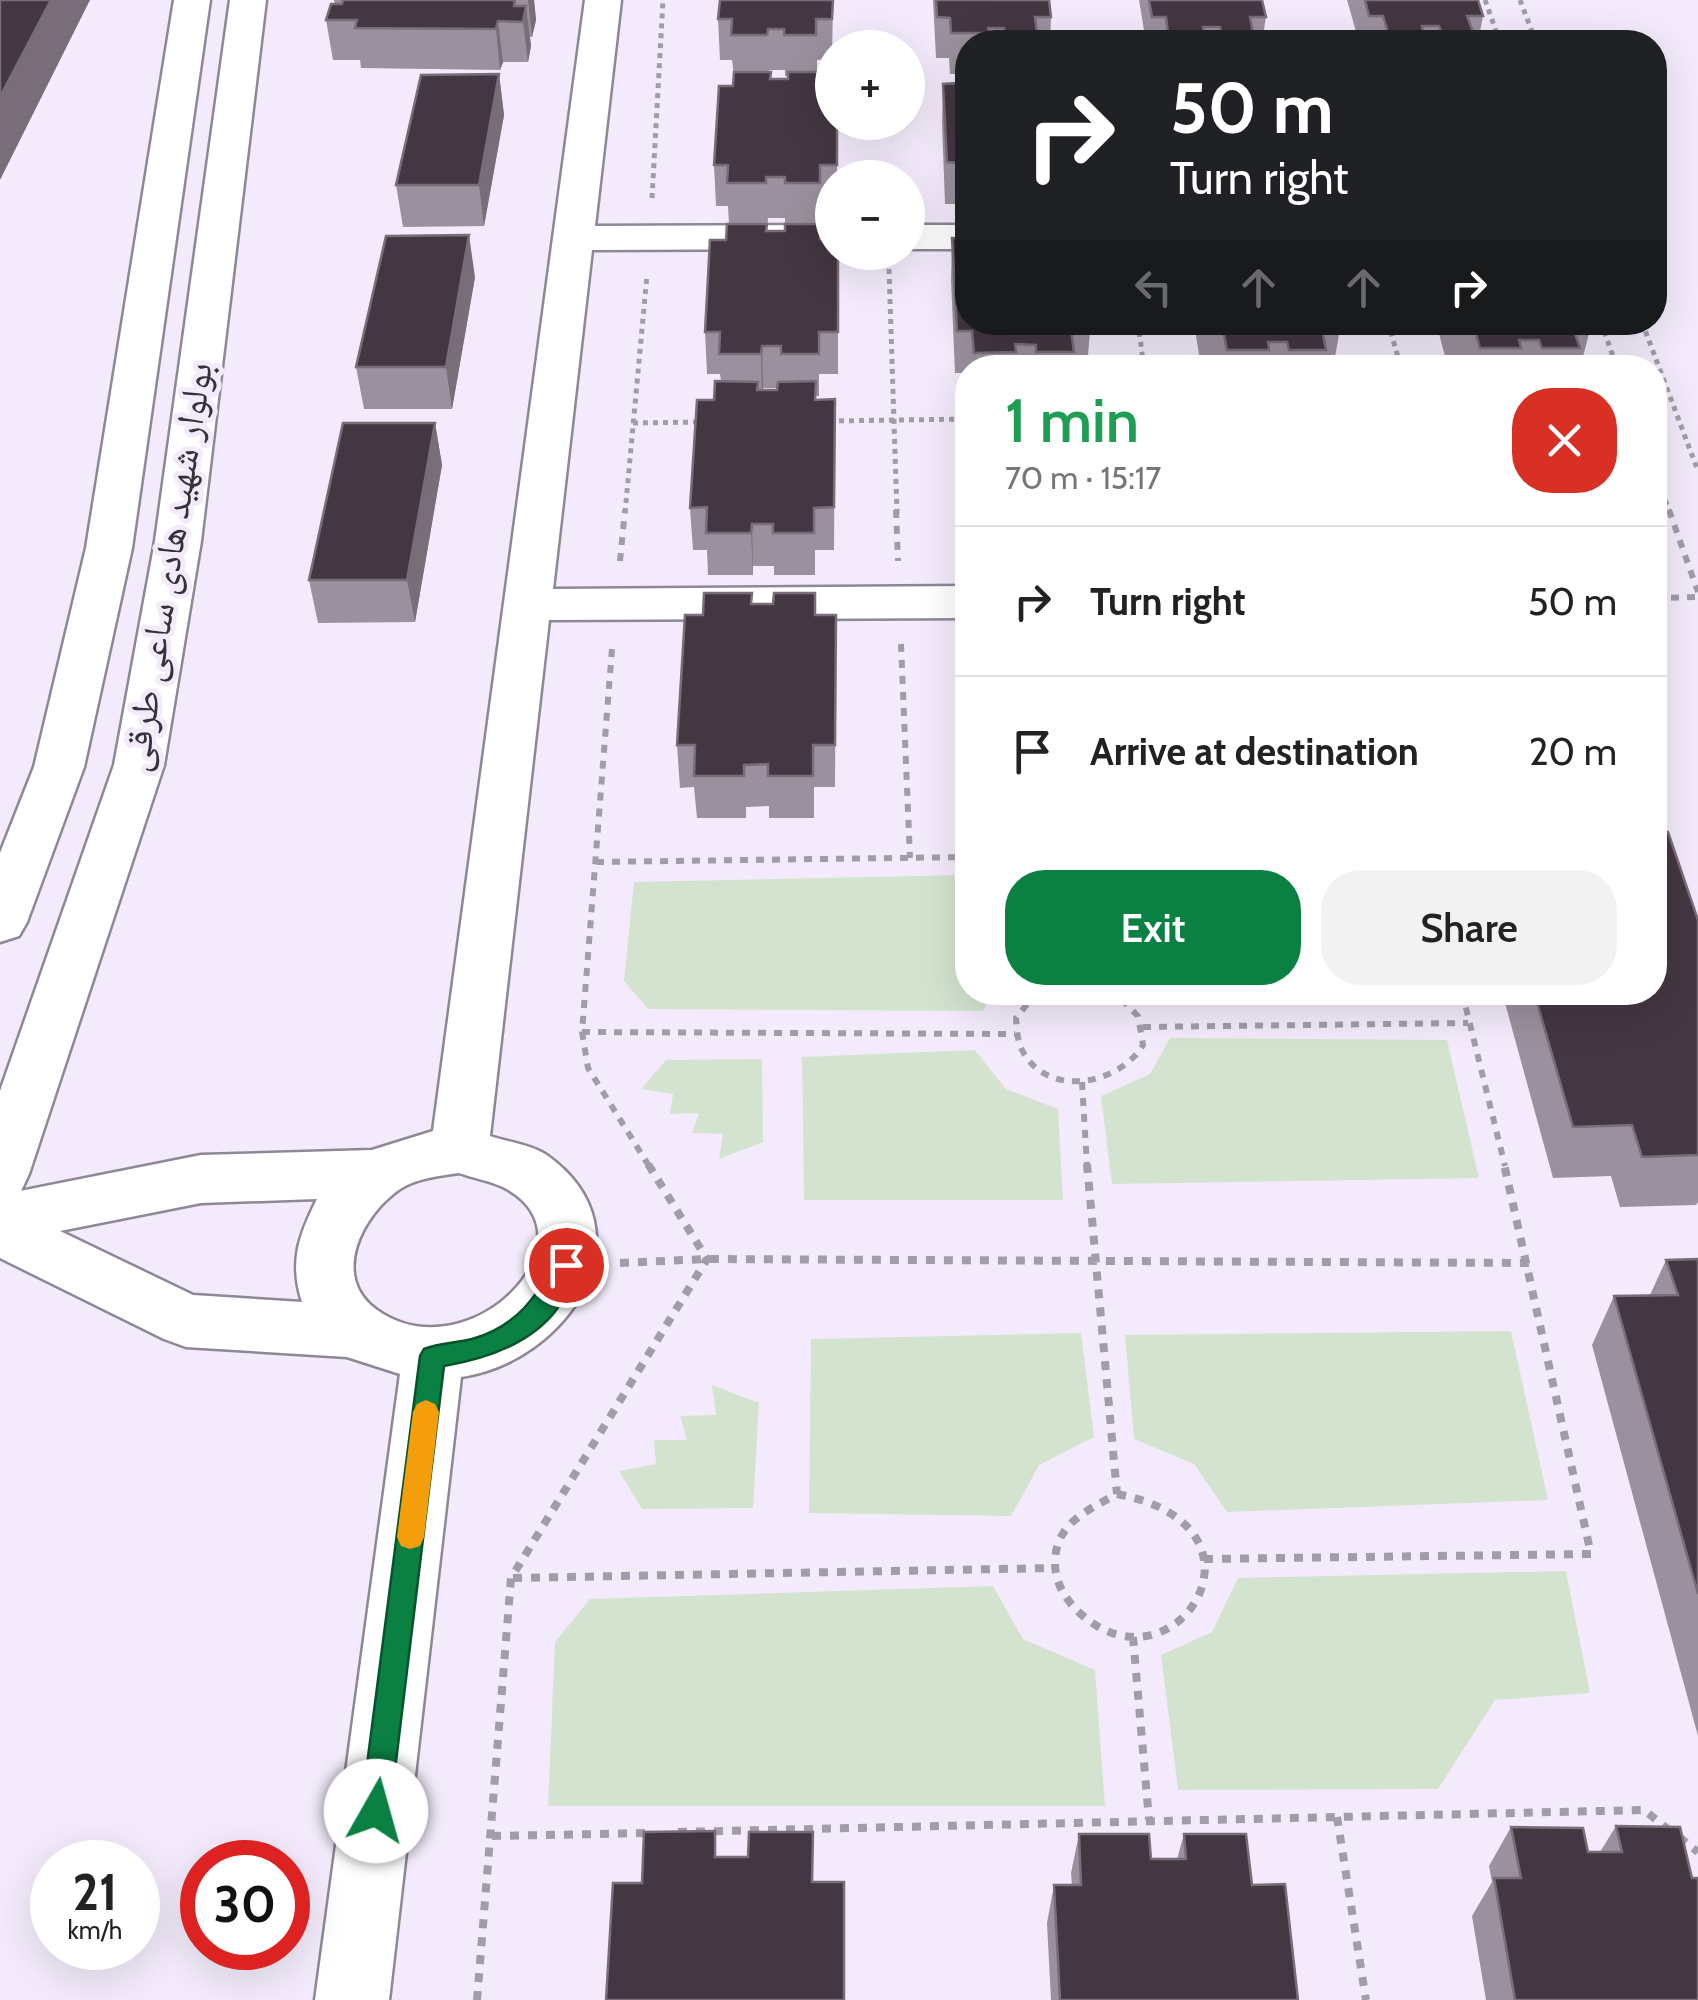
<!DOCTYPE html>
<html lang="en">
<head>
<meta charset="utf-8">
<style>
  body { margin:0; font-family:Cabin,"Noto Naskh Arabic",sans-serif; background:#f2f2f2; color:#222; height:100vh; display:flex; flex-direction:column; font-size:38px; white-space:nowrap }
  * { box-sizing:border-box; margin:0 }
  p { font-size:32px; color:#767676 }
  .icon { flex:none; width:55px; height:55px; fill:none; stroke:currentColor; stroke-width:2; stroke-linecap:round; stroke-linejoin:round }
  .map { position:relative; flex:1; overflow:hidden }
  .panel { position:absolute; left:955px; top:355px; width:712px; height:650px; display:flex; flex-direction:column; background:#fff; border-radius:40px; box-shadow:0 10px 40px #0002 }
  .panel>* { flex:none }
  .hud { position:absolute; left:955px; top:30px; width:712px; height:305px; border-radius:40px; box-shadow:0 10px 40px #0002; background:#202124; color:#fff; overflow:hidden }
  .controls { position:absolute; left:815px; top:30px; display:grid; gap:20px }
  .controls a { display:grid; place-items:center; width:110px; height:110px; border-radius:50%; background:#fff; box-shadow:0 10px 40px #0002; font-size:50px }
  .speed { position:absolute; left:30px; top:1840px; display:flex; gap:20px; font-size:50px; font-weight:700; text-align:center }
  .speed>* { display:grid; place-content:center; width:130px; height:130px; border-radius:50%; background:#fff; box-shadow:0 10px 40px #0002; line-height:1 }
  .speed small { font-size:25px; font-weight:400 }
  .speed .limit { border:15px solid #d22; background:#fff; color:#111 }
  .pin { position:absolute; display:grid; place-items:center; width:85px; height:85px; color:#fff; margin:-42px; border:5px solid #fff; border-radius:50%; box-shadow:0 2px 10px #0007 }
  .me { position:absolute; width:110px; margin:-55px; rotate:7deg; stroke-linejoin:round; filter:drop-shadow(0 0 8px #0008) }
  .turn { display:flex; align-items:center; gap:35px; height:210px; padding:0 50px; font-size:45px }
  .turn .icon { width:130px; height:130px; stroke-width:2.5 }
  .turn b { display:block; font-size:70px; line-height:85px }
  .lanes { display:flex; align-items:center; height:95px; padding:0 50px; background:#0003; justify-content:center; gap:50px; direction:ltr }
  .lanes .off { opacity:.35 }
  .round { display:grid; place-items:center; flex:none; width:105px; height:105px; border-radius:40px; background:#f2f2f2 }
  .overview { display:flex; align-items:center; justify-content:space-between; height:170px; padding:0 50px }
  h1 { font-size:60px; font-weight:600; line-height:75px; color:#1e9e55 }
  .primary-button { display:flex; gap:20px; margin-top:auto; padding:20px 50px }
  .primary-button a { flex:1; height:115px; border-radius:40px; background:#0b8043; color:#fff; font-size:40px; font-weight:600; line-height:115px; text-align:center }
  .primary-button a+a { background:#f2f2f2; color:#222 }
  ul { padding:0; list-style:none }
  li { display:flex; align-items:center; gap:30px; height:150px; padding:0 50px; border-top:2px solid #e0e0e0 }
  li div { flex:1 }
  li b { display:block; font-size:38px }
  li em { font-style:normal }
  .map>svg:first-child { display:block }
  .green { fill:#d4e3d0 }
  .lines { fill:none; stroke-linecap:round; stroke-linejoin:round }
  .minor-casing { stroke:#8e8795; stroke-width:5 }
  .tertiary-casing { stroke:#8e8795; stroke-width:5 }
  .path-far2 { stroke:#a29ca8; stroke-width:5; stroke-dasharray:5 5; stroke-linecap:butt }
  .path-far1 { stroke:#a29ca8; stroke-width:6; stroke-dasharray:8 8; stroke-linecap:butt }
  .path { stroke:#a29ca8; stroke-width:8; stroke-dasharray:9 9; stroke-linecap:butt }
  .minor { fill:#fff; fill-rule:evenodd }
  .tertiary { fill:#fff; fill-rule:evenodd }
  .wall { fill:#9b919e; fill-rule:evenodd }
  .shaded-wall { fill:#786d79 }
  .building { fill:#433741; stroke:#786d79; stroke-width:2.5 }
  .route { fill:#0b8043; stroke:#07532c; stroke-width:2.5 }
  .slow { fill:#f59e0b }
  .labels { text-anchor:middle; stroke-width:10; stroke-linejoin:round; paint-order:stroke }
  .street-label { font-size:38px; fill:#343138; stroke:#f3ebfb }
</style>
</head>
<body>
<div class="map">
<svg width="1698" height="2000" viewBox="0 0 1698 2000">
  <rect width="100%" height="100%" fill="#f3ebfb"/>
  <path class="green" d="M967,875L968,992L993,993L983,1011L648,1009L624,981L634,882Z
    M1436,992L1438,1000L1164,1001L1157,993Z
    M1170,1038L1447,1040L1479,1178L1112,1184L1101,1096L1150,1074Z
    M975,1050L1006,1089L1058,1109L1063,1200H804L802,1057Z
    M762,1059L763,1142L719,1159L723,1134L692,1133L699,1113L670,1114L673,1094L641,1089L666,1060Z
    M1511,1331L1548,1500L1227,1512L1194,1464L1134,1439L1125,1335Z
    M1081,1333L1094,1437L1039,1465L1011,1516L809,1513L811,1339Z
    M712,1385L759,1403L753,1508L642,1509L619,1471L656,1464L654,1440H687L680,1416L716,1415Z
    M1566,1571L1590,1693L1495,1700L1438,1789L1178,1790L1161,1655L1212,1632L1238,1578Z
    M993,1586L1023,1639L1095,1670L1105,1806H548L555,1642L590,1599Z"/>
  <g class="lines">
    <g class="minor-casing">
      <path id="minor" d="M585,0H621L595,226L832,225V249L592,250L553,589L968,586V618L549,620L490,1136C508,1142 533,1145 548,1156C654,1233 567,1362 461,1377L389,2000H315L400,1374L347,1357L186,1347L164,1339L0,1258V1195L201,1155L372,1150L433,1131ZM459,1173C473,1178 490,1181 503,1187C603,1238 469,1375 377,1310C330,1277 362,1215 400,1189C417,1178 439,1176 459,1173ZM317,1199C299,1235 289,1262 302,1302L193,1295L60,1231L201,1203Z
        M908,225H968V249H908Z"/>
    </g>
    <g class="tertiary-casing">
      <path id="tertiary" d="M174,0H210L132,548L84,767L27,922L19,936L0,942V853L34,767L86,548Z
        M230,0H266L201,541L164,765L29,1174L21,1191L0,1198V1091L114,765L155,541Z"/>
    </g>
    <path class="path-far2" d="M1485,0L1500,42
      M1520,0L1536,42
      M652,198L663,0
      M889,269L897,513
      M1138,322L1144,368
      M1388,322L1401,368
      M1601,322L1617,368
      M1642,322L1698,471
      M829,421L968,419
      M633,423L701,422
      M1655,472L1670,513
      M625,513L647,275"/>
    <path class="path-far1" d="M896,510L898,561
      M1669,510L1698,592
      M620,561L625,510
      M1655,598L1698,597
      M901,644L910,858
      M612,649L582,1032L588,1068L649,1166
      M596,862L968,857
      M1037,992L1016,1018C1017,1028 1017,1041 1022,1050C1047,1099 1119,1085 1143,1045L1138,1016L1114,992
      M1462,992L1505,1166
      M1143,1027L1468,1023
      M582,1032L1015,1034
      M1082,1082L1087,1166"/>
    <path class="path" d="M1087,1164L1117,1494
      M620,1263L707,1259L1529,1263
      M1117,1494C1286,1526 1175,1697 1082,1615C1067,1602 1055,1584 1055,1563C1055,1524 1086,1511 1117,1494Z
      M1204,1559L1591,1554L1504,1164
      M513,1578L1053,1568
      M1133,1637L1149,1820
      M1337,1817L1366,2000
      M678,1832L1644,1810L1669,1830
      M492,1836L651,1833
      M1679,1837L1698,1852
      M477,2000L511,1578L707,1259L648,1164"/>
    <use href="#minor" class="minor"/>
    <use href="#tertiary" class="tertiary"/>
  </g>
  <path class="wall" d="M334,0H534L536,20L532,37H530L531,46L528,62H503L500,70L361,68L360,60H333L326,20L335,4Z
    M833,0L832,59L817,60V72L837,122V178H832V206H820V224L821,239L838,252V374H819V396H816V400L835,399L834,550H815V575H774V566H753V575H708L707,550H693L690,508L714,400L721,381L720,374H707L705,332L729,224L728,206H716L714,165L733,86L734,76L732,60H720L718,19ZM769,70H785V76H788V79H771ZM768,218H785V231H767ZM763,388H777V390H763Z
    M933,0H1049L1051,17L1050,42H968V222H960L959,204H945L942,124L943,84L956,83V74H950L949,58H936Z
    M1139,0H1262L1266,17L1262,42H1146Z
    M1347,0H1478L1483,16L1478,42H1359Z
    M499,74L504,115L484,226L403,227L396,185Z
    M967,222L1090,331L1087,368H968V373H955L951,280L952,238H966Z
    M475,277L452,409H364L356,367Z
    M1194,322H1339L1340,329L1333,368H1201Z
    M1436,322H1590L1591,326L1580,368H1448Z
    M435,423L442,465L415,622L318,623L309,580Z
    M752,604L816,615H836L835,787H814V818H769V806L746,807V818H697L694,787L680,788L677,745L703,615Z
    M1698,920V1202L1696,1205L1620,1207L1611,1176L1553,1178L1502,992H1655Z
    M1698,1259V1736L1592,1345L1614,1296L1650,1295L1666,1260Z
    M1616,1826L1698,2000H1486L1472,1916L1492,1882L1489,1866L1511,1827L1588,1852H1600Z
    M1079,1834L1151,1859H1177L1184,1834L1252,1885L1298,2000H1051L1047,1923L1054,1885H1072L1071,1873Z"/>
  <path class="shaded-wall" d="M51,0H90L0,180V97Z
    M528,0H534L536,20L532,37Z
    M526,6L531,46L528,62L523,22Z
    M498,21L503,62L500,70L496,29Z
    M499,74L504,115L484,226L479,185Z
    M469,235L475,277L452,409L446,367Z
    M762,346L763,388L762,396L761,354Z
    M435,423L442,465L415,622L407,580Z
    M752,524L753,566V575L751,533Z"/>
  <path class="building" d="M0,0H51L0,97Z
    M343,0H515L514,6H526L523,22L498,21L496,29L355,28L357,20H326L331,4H342Z
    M720,0H833L832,19H816V35H784V29H768L767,35H731L732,19H718Z
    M936,0H1049L1051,17H1035L1037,33H1005L1004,28H988V33H951L950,18L937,17Z
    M1149,0H1262L1266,17H1250L1253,33H1221L1220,27H1203L1204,33H1168L1166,17H1152Z
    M1365,0H1478L1483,16H1467L1473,32H1441L1439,26H1422L1423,32H1388L1383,16H1369Z
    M956,70H968V181H962L961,163L947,162L943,84L957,83Z
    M734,72H771L770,79H788V72H821L820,86L832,85V122H837V165H820V183H785V177H766V183H727L728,165H714L719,86H733Z
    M499,74L479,185H396L421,75Z
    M967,222H968V322H1089L1090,331H1071L1074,352H1036V345L1015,344L1016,352L974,353L972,331H957L952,238H967Z
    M727,224H767L766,231H785V224H821L820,239H832V252H838V332H819V354H781V346H762L761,354H719L720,332H705L710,240H726Z
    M469,235L446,367H356L386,236Z
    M1206,322H1339L1340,329H1322L1326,350H1289L1287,342H1268L1269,350H1227L1223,329H1207Z
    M1457,322H1590L1591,326H1572L1580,348H1542L1539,340H1519L1521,348H1480L1474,326H1458Z
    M715,381L758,382L757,390H777L778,382L816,381L815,400L835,399L834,507L814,508V533H773V524H752L751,533H706L707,507L690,508L697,400H714Z
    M343,423H435L407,580H309Z
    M704,593H752L751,604H773L774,593H815V615H836L835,745H813V776H768V764L744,765V776H694L695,745H677L685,615H703Z
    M1655,832H1668L1698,920V1155L1642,1157L1632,1125L1573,1127L1534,992H1655Z
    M1698,1259V1594L1614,1296L1678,1295L1666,1260Z
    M1616,1826L1680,1827L1692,1878H1698V2000H1515L1494,1878H1521L1511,1827L1583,1828L1588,1852H1622Z
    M715,1831V1857H748L749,1832H813L812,1882H844V2000H606L613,1883H642L644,1832Z
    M1079,1834H1149L1151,1859H1186L1184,1834H1246L1252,1885L1285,1884L1298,2000H1060L1054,1885H1081Z"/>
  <path class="route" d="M566,1255L575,1258L578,1265C572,1279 566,1296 557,1309C531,1344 485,1359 444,1366L390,1811L386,1821L376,1825L365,1821L361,1811L420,1356L424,1349C439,1343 456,1343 472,1339C516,1327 538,1296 557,1258Z"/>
  <path class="slow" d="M426,1400L435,1404L439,1412L424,1537L420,1546L410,1549L401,1546L397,1537L413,1412L417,1404Z"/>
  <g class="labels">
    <g class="street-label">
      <text transform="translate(167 567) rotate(-81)" y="13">بولوار شهید هادی ساعی طرقی</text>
    </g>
  </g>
</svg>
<div class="controls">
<a>+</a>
<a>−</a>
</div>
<div class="speed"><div>21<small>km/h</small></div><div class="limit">30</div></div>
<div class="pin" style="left:566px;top:1265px;background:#d93025"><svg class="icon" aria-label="arrive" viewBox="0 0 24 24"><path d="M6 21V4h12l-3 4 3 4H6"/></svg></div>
<svg class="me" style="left:376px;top:1811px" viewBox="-20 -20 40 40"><circle r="19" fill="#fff"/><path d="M0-13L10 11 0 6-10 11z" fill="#0b8043"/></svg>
<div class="hud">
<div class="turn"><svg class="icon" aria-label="right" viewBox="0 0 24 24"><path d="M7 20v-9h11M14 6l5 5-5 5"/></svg><div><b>50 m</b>Turn right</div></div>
<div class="lanes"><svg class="icon off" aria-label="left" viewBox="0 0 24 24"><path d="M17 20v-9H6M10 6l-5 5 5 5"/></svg><svg class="icon off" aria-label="ahead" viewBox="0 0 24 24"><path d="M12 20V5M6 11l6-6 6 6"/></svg><svg class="icon off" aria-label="ahead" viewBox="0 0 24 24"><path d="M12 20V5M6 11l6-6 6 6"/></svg><svg class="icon" aria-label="right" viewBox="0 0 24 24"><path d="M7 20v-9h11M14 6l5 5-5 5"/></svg></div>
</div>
<section class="panel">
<div class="overview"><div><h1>1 min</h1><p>70 m · 15:17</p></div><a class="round" style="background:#d93025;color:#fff"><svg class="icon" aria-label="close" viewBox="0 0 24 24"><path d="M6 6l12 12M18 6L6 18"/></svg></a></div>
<ul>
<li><svg class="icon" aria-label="right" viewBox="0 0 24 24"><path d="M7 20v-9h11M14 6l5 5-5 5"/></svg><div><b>Turn right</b></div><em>50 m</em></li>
<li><svg class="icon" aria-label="arrive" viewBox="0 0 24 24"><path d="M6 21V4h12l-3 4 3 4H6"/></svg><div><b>Arrive at destination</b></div><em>20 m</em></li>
</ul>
<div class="primary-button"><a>Exit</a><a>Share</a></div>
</section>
</div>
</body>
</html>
